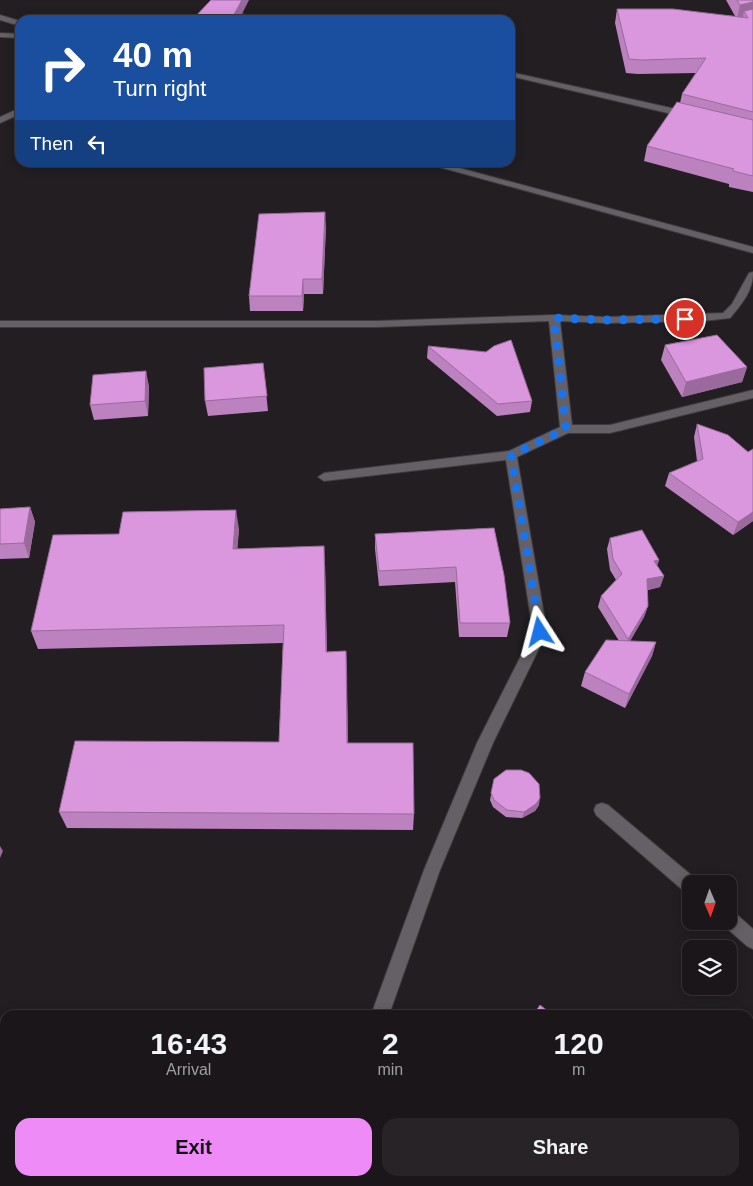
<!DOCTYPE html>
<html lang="en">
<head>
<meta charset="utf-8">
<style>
  body { margin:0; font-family:Helvetica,sans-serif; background:#272327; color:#f1f3f6; height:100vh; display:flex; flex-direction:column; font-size:19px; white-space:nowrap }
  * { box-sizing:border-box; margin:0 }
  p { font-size:16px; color:#9f9fa2 }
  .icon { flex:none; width:28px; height:28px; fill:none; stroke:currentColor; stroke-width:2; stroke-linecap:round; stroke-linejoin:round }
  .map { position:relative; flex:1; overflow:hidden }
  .drawer { position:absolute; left:0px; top:1010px; width:754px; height:176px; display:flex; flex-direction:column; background:#1a161a; border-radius:15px 15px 0 0; box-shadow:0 2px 12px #0003,0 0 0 1px #383539 }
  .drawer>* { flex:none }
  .banner { position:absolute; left:15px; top:15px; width:500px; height:152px; border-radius:15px; box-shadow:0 2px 12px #0003,0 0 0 1px #383539; background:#1a4fa0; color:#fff; overflow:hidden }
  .needle { width:32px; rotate:178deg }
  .controls { position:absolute; left:682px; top:875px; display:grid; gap:10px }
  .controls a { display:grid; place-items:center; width:55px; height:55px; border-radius:10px; background:#1a161a; box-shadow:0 2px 12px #0003,0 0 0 1px #383539; font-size:25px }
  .pin { position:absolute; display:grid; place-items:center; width:42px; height:42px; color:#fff; margin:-21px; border:2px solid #fff; border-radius:50%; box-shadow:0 1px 5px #0007 }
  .me { position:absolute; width:55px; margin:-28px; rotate:351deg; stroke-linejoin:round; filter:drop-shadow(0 0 4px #0008) }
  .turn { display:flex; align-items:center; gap:18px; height:105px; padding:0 15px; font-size:22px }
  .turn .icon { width:65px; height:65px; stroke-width:2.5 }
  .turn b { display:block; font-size:35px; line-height:42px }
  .then { display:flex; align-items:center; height:48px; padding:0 15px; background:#0003; gap:10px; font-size:19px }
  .eta { display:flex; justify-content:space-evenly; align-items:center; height:85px; text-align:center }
  .eta b { font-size:30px; font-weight:600; line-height:35px }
  .button { display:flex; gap:10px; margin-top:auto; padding:10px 15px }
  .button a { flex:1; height:58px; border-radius:15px; background:#ef8bf6; color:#111; font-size:20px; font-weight:600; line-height:58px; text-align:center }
  .button a+a { background:#272327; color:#f1f3f6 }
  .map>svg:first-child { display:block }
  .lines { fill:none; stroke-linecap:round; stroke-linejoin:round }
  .minor-casing { stroke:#3e3b3e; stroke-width:2 }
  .tertiary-casing { stroke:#3e3b3e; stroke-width:2 }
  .minor { fill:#656065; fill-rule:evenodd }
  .tertiary { fill:#656065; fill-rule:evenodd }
  .wall { fill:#bb82bf }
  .shaded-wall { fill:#996a9b }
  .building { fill:#da97de; stroke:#996a9b }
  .route { stroke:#1a73e8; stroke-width:9; stroke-dasharray:0 16.2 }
</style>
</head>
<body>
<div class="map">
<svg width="753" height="1186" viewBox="0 0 753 1186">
  <rect width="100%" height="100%" fill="#221e22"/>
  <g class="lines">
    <g class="minor-casing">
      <path id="minor" d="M0,33L20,34V38L0,37Z
        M510,72L689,112L693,115L689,118L510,76Z
        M20,108V114L0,123V117Z
        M753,272C753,291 742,304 730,318L704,321L607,323L560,321L572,425H610L753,390V398L610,433H568L517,457L547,632L493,743L440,870L389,1015H371L424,870L477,743L533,632L506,460L324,481L318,477L324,473L509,451L560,427L549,321L377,327H0V321H377L554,315L607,317L723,313L732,304L749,273Z
        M602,803L608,805L697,880L698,884H691V894L685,892L596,815L594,810L596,805Z
        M729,911L735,913L753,929V949L747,946L723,925L721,921H729Z
        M0,1080L5,1083V1108L0,1106Z
        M43,1181H64L66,1186H45Z
        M363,1181H383V1186H363Z"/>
    </g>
    <g class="tertiary-casing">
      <path id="tertiary" d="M0,15L20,21V26L0,20Z
        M421,162H437L753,247V253Z"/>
    </g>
    <use href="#minor" class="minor"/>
    <use href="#tertiary" class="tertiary"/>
  </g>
  <path class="wall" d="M726,0H753V192L729,187V184L644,161L647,146L680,103L682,94L696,73L638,74L626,73L615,23L617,9L735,16Z
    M326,226L323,294H304L303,311H250L249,296Z
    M665,345L747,367L742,382L682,397L661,360Z
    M428,346L532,401L530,412L497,416L427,358Z
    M263,363L268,411L208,416L205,401Z
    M149,386L148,416L94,420L90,405Z
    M697,424L753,521L733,535L665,486L669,473L697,461L694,437Z
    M30,507L35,522L29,558L0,559V509Z
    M494,528L510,623L507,637H459L455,582L379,586L375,549V534Z
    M239,529L237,549L325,564L327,652L346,651L348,743L414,814L413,830L67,828L59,812L279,742L283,643L38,649L31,631L119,534Z
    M610,538L659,560L657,566L664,576L660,587L648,590V606L644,617L630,641L656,642L652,656L625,708L581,686L585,672L619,641L598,607L601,596L616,580L610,570L607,549Z
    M494,779L539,805L535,811L522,818L506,817L493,807L490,800Z"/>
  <path class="shaded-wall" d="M242,0H249L239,20H231Z
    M753,2V15L744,11L743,17L737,19L740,5Z
    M325,212L326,226L323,294L322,279Z
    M303,279L304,294L303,311L302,296Z
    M747,367L742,382L682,397L686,382Z
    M146,371L149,386L148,416L145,401Z
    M30,507L35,522L29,558L24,543Z
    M236,510L239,529L236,568L233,549Z
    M753,512V521L733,535L738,522Z
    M324,546L325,564L327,670L326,652Z
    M659,560L655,571L654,561Z
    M664,576L660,587L644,591L647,579Z
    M648,606L644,617L625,650L628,639Z
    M656,642L652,656L625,708L629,694Z
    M346,651L347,669L348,760L347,743Z
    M540,798L539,805L535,811L522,818L524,812Z
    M0,846L3,851L0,858Z"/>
  <path class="building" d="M211,0H242L231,20H192Z
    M737,0H753V2L740,5Z
    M617,9H673L748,18L744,11L753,9V112L682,94L706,58L641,60L629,59Z
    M241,14L278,18L277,20H236Z
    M677,102L753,120V176L733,171L734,169L647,146Z
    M325,212L322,279H303L302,296H249L259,214Z
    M717,335L747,367L686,382L665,345Z
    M511,340L532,401L498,404L428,346L486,352L494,346Z
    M263,363L267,396L205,401L204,368Z
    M146,371L145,401L90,405L93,375Z
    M697,424L728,435L748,452L753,449V512L738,522L669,473L703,459Z
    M30,507L24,543L0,544V509Z
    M236,510L233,549L324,546L326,652L346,651L347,743H413L414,814L59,812L75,741L279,742L284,625L31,631L53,535L119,534L123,512Z
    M494,528L504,575L510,623H460L456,567L379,571L375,534Z
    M642,530L659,560L654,561L664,576L647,579L648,606L628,639L601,596L622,574L613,559L610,538Z
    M606,640L656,642L629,694L585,672Z
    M506,770H521L529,773L539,784L540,798L536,804L524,812L507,810L494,800L491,793L494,779Z
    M540,1005L553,1015H533Z"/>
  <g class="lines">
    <path class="route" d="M540,632L511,455L566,429L554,318L607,320L685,319"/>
  </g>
</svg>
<div class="controls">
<a><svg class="needle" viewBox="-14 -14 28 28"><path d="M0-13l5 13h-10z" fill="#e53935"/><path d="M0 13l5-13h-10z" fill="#9f9fa2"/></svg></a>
<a><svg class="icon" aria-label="layers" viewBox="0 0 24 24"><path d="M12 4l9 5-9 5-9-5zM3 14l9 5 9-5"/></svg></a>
</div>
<div class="pin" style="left:685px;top:319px;background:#d93025"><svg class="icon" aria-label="arrive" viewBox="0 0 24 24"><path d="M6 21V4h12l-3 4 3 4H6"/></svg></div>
<svg class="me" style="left:540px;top:632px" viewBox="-20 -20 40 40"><path d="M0-17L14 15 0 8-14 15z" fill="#1a73e8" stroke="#fff" stroke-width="4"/></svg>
<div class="banner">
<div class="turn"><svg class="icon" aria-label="right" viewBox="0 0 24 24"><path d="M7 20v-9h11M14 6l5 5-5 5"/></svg><div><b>40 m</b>Turn right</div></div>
<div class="then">Then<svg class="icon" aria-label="left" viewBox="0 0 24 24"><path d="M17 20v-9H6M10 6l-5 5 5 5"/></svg></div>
</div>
<section class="drawer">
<div class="eta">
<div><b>16:43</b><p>Arrival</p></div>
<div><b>2</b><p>min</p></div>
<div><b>120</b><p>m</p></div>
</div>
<div class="button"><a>Exit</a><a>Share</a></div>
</section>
</div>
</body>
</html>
